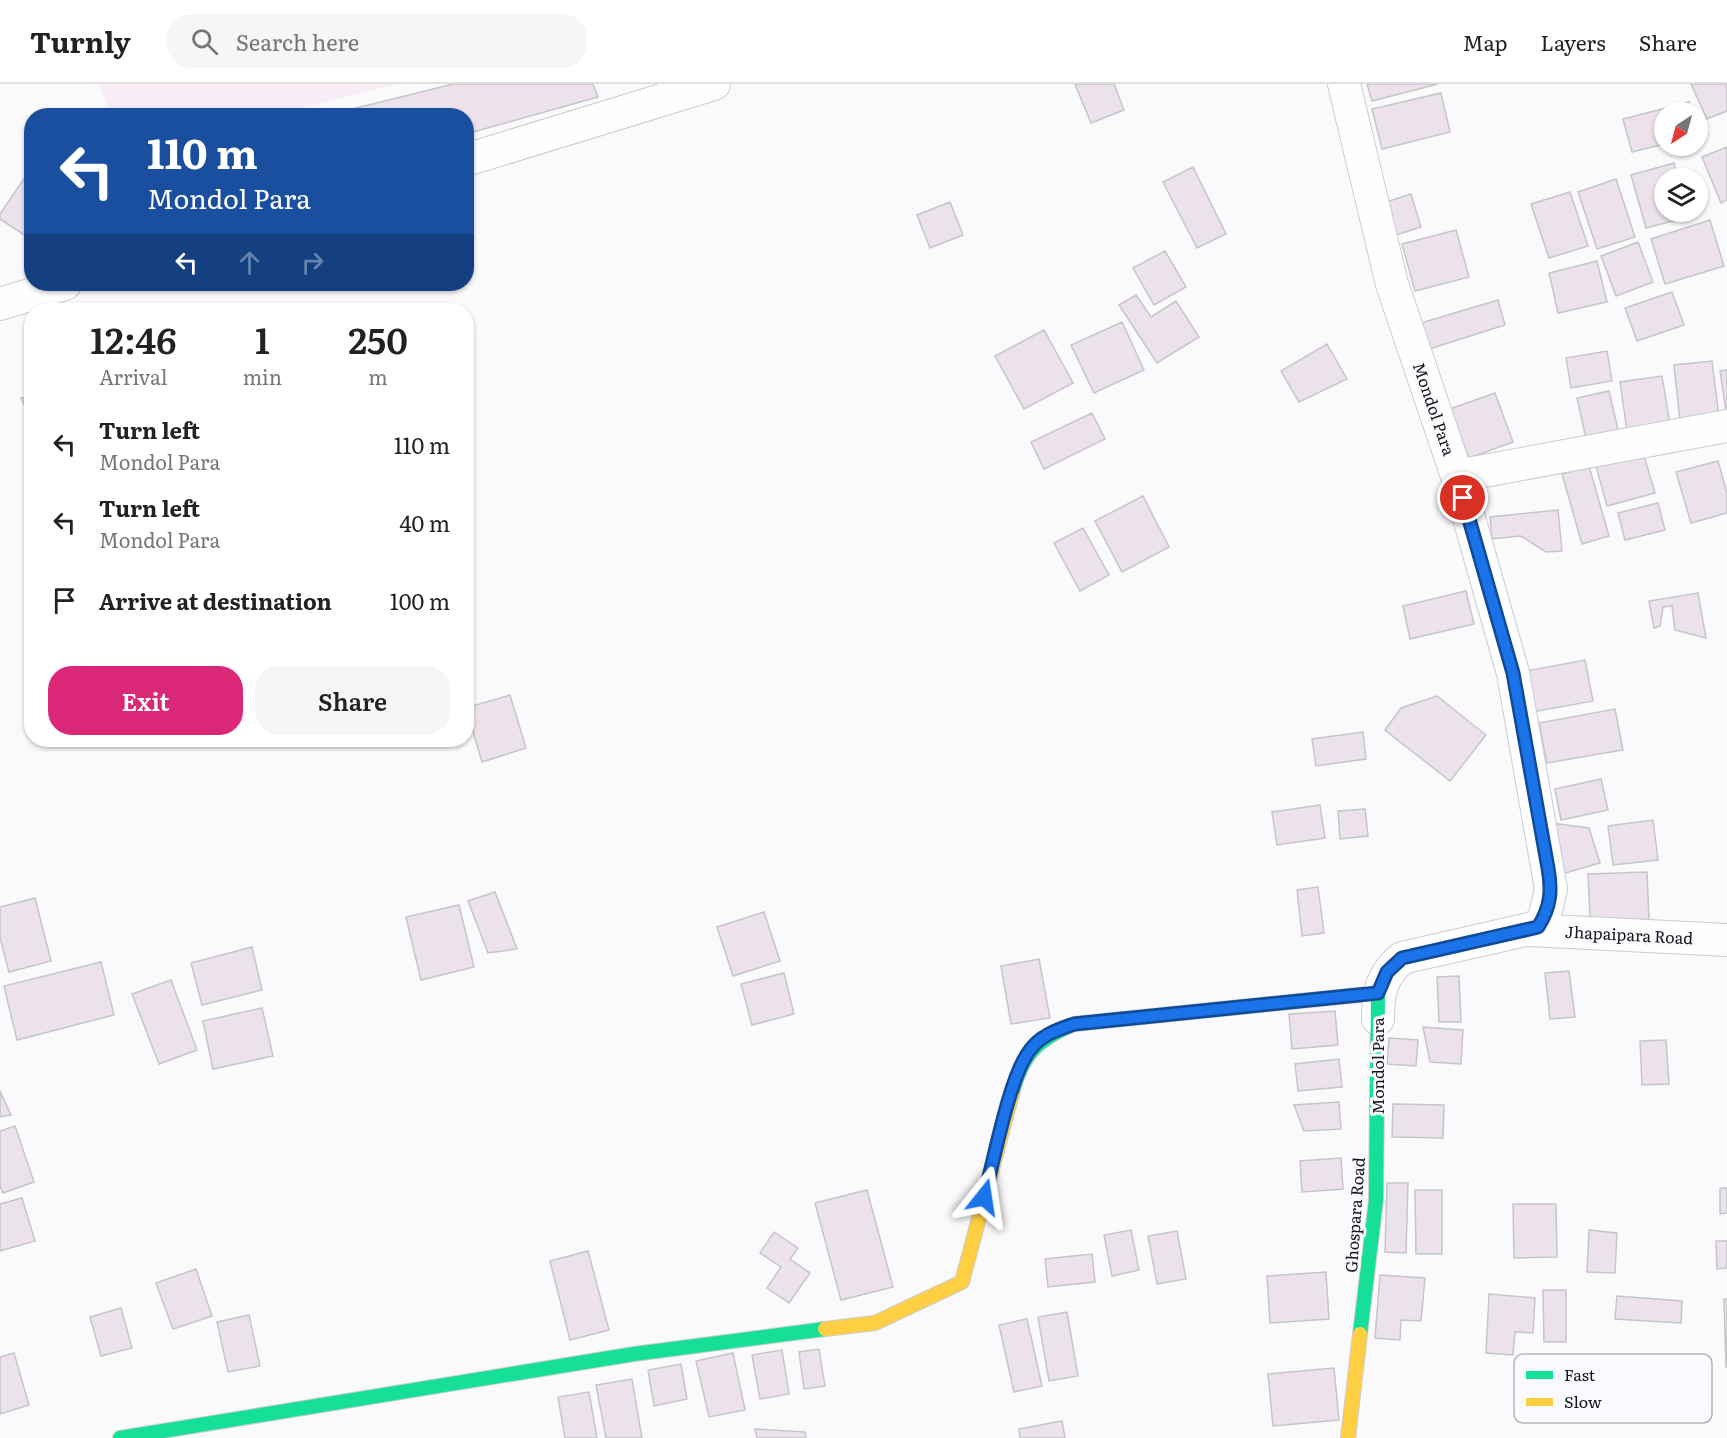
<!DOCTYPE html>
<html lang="en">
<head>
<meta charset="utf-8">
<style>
  body { margin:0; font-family:Literata,serif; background:#f6f6f6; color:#222; height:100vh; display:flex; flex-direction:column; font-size:22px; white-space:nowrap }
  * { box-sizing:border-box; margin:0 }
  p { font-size:20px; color:#767676 }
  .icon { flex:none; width:33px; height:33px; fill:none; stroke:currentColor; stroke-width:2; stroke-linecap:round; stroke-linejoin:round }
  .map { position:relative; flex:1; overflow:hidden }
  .drawer { position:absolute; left:24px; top:219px; width:450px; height:444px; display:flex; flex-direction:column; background:#fff; border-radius:24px; box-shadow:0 2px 4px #0004 }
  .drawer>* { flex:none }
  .guide { position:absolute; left:24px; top:24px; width:450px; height:183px; border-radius:24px; box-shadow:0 2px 4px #0004; background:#1a4fa0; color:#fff; overflow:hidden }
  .needle { width:39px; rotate:216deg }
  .controls { position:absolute; left:1654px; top:18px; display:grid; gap:12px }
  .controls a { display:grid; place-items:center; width:54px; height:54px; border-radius:50%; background:#fff; box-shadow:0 2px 4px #0004; font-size:30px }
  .pin { position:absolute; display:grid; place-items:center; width:51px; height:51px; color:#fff; margin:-26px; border:3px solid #fff; border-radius:50%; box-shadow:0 2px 6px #0007 }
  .me { position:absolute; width:66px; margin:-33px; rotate:15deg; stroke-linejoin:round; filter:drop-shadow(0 0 4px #0008) }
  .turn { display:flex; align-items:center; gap:21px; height:126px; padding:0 24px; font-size:27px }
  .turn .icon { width:78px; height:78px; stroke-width:2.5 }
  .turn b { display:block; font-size:42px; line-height:51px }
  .lanes { display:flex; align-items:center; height:57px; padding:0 24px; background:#0003; justify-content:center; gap:30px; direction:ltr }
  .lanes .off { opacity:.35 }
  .eta { display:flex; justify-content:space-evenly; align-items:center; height:102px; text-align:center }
  .eta b { font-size:36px; font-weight:600; line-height:42px }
  .button { display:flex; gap:12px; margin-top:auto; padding:12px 24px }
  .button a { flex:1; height:69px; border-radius:24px; background:#db2777; color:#fff; font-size:24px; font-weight:600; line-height:69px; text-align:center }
  .button a+a { background:#f6f6f6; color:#222 }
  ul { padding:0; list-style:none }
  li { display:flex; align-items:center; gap:18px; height:78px; padding:0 24px }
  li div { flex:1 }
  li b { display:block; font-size:22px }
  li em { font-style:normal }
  header { display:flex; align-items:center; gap:36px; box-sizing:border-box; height:84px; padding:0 30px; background:#fff; border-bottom:2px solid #e0e0e0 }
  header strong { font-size:28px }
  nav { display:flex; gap:33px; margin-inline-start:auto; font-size:21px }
  .search { width:420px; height:54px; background:#f6f6f6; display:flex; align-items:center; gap:15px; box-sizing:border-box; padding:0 21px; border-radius:24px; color:#767676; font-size:22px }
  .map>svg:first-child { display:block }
  .education { fill:#f7edf4 }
  .building { fill:#ebe2ec; stroke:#c6c5c7; stroke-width:1.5 }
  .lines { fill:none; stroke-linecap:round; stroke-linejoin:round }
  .street-casing { stroke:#cccccf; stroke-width:34 }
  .fast-casing { stroke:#cccccf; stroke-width:16 }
  .slow-casing { stroke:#cccccf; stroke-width:16 }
  .street { stroke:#fefeff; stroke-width:32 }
  .fast { stroke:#16e098; stroke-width:14 }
  .slow { stroke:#ffcf43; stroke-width:14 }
  .route-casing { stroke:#114b97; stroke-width:15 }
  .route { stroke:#1a73e8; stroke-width:10 }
  .labels { text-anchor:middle; stroke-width:6; stroke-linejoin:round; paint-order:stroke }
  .street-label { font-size:16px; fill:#161619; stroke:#f9f9fe }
  .key { fill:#f9f9fe; stroke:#b5b5b9; stroke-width:1.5 }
  .key-label { font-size:16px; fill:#161619 }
</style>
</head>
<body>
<header>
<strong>Turnly</strong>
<div class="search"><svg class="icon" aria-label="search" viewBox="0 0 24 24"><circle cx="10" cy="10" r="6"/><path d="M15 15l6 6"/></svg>Search here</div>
<nav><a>Map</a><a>Layers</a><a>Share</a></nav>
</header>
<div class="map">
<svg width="1727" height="1354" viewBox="0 0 1727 1354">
  <rect width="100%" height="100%" fill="#fafafd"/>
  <path class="education" d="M98,0H398L273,31L111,32Z"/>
  <path class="building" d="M453,0H593L598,13L466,50V32H324Z
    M1075,0H1114L1124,26L1091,39Z
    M1367,0H1438L1372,17Z
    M1691,0H1727V27L1707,35Z
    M1441,9L1450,48L1382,65L1372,25Z
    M1689,18L1691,28H1665V60L1632,68L1623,35Z
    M1727,63V116L1721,119L1702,73Z
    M1674,79L1678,94H1665V128H1687L1688,133L1646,144L1631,91Z
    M32,83V156L0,135V130Z
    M1193,83L1226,150L1197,164L1163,98Z
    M1616,95L1635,153L1597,165L1578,108Z
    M1570,108L1588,162L1549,174L1531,120Z
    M1411,110L1421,143L1396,151L1386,118Z
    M950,118L963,151L930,164L917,131Z
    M1710,136L1724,182L1665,200L1651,155Z
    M1456,146L1469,193L1415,207L1402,160Z
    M1638,158L1653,198L1616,212L1601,172Z
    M1165,167L1186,203L1154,221L1133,184Z
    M1597,177L1607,218L1558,229L1549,189Z
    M1672,208L1684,241L1637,257L1625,224Z
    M1136,211L1151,233L1176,217L1199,253L1157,279L1119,221Z
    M1498,216L1505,241L1429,265L1421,239Z
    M1122,238L1144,286L1094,309L1071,261Z
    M1044,246L1073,299L1024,325L995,272Z
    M1327,260L1347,295L1299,318L1281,287Z
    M1607,267L1612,297L1571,304L1566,274Z
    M1712,277L1719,333L1680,337L1674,281Z
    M1727,286V328H1726L1720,287Z
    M1662,292L1670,341L1627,347L1620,298Z
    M1609,307L1618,346L1586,354L1577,314Z
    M1495,309L1513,358L1469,374L1450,325Z
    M32,312V336L21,314Z
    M1092,329L1105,355L1044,385L1031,358Z
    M1642,365L1655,409L1607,422L1595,378Z
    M1718,377L1727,409V429L1691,439L1676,388Z
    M1589,382L1609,452L1582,460L1562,390Z
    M1143,412L1169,463L1122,488L1095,437Z
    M1658,419L1665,446L1625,456L1618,429Z
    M1558,426L1562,467L1546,468L1521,452L1492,455L1490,433Z
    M1083,444L1109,491L1080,507L1054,459Z
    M1466,507L1474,540L1410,555L1403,522Z
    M1698,509L1706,554L1675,546L1672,522L1663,523L1660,542L1654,544L1649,517Z
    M1585,576L1593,617L1533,628L1526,587Z
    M510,611L526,664L482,678L466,624Z
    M1437,612L1486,651L1450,697L1385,646L1401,624Z
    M1615,625L1623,666L1547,679L1539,639Z
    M1363,648L1366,675L1316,682L1312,655Z
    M1601,695L1608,726L1561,736L1555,705Z
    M1320,721L1325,754L1277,761L1272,728Z
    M1365,725L1368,752L1340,755L1338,727Z
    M1653,736L1658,776L1613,781L1608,742Z
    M1551,739L1589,744L1600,779L1565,789Z
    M1647,788L1649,835L1590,836L1588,790Z
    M1318,803L1324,849L1302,852L1297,806Z
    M495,808L517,865L488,869L468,817Z
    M35,814L51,877L9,888L0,854V823Z
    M459,821L474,883L421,896L406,833Z
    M764,828L780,877L733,892L717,843Z
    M252,863L262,906L202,921L191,879Z
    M1039,875L1050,934L1011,940L1001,882Z
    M101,878L114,931L17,956L4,902Z
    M1569,887L1575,933L1550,935L1545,889Z
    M784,889L794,930L752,941L741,900Z
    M1459,892L1461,938H1439L1437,893Z
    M171,896L197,966L159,980L132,910Z
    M262,924L273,972L213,985L203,937Z
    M1335,927L1338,961L1292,965L1289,930Z
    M1423,943L1463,946L1461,980L1430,978Z
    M1389,954L1418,956L1416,982L1387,980Z
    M1666,956L1669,1000L1642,1001L1640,957Z
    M1339,975L1342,1003L1298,1007L1295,980Z
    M0,1007L11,1031L0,1033Z
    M1339,1018L1341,1045L1304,1047L1294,1021Z
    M1393,1020L1444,1021L1443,1054L1392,1053Z
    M15,1042L34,1098L3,1109L0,1102V1047Z
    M1341,1074L1343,1105L1302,1108L1300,1077Z
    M1387,1099H1408L1406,1169L1385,1168Z
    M1720,1104H1727V1129L1720,1130Z
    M867,1106L893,1203L841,1216L815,1119Z
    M1415,1106H1442V1170H1416Z
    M22,1114L35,1157L0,1167V1120Z
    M1513,1120H1556L1557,1173L1514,1174Z
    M1131,1146L1139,1186L1112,1192L1104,1151Z
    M1589,1146L1617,1149L1615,1189L1587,1188Z
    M1177,1147L1186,1195L1157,1200L1148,1152Z
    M774,1148L798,1164L790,1175L810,1189L789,1219L767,1204L781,1183L760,1169Z
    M1716,1157H1727V1184L1717,1185Z
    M588,1167L609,1246L570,1256L550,1177Z
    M1092,1170L1095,1198L1048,1203L1045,1175Z
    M196,1185L212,1232L173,1245L156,1199Z
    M1326,1188L1329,1235L1270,1239L1267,1192Z
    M1380,1191L1425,1194L1421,1237L1401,1236L1400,1256L1375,1254Z
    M1543,1206H1566V1258H1544Z
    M1489,1210L1535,1214L1533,1249L1515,1248L1513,1271L1486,1269Z
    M1617,1212L1682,1217L1681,1239L1615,1235Z
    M1724,1215H1727V1283H1726Z
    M121,1224L132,1264L101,1272L90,1233Z
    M1067,1228L1078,1292L1049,1297L1038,1233Z
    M249,1231L260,1282L228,1288L217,1238Z
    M1027,1235L1042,1302L1014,1308L999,1241Z
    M819,1265L825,1302L804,1305L799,1268Z
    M782,1266L789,1310L760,1315L752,1271Z
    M14,1269L29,1321L0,1330V1273Z
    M733,1269L745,1326L709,1333L696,1277Z
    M681,1280L687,1315L654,1322L648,1286Z
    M1334,1284L1339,1336L1273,1342L1268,1290Z
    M632,1295L642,1354H606L596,1301Z
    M589,1308L597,1354H565L558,1313Z
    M1062,1337L1065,1354H1020L1019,1345Z
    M755,1345L805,1348L806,1354H757Z"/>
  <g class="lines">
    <g class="street-casing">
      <path id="street" d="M1344,0L1392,200L1457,392L1513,589L1551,805L1545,831L1538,843L1402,874C1381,892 1378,908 1378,935
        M466,76L714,0
        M0,220L65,200
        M1457,392L1727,342
        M1530,846L1727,856"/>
    </g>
    <g class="fast-casing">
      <path id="fast" d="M1012,1010C1022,971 1036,956 1074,940L1378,909L1376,1116L1360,1250
        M120,1354L634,1270L825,1245"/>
    </g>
    <g class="slow-casing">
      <path id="slow" d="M825,1245L875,1239L962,1198L1012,1010
        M1348,1354L1360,1250"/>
    </g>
    <use href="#street" class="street"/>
    <use href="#fast" class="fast"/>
    <use href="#slow" class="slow"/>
  </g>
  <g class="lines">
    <g class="route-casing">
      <path id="route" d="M984,1113C994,1077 1009,993 1030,966C1041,951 1057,946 1074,940L1378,909L1387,888L1402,874L1538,843C1551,823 1552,806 1548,784L1513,589L1463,414"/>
    </g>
    <use href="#route" class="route"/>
  </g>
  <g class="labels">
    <g class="street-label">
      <text transform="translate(1434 325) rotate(71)" y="6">Mondol Para</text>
      <text transform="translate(1629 851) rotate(3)" y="6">Jhapaipara Road</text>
      <text transform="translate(1378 982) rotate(-90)" y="6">Mondol Para</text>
      <text transform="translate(1355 1131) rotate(-86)" y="6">Ghospara Road</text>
    </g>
  </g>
  <rect x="1514" y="1270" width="198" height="69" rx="9" class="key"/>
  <rect x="1526" y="1287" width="27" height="8" fill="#16e098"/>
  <rect x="1526" y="1314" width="27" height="8" fill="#ffcf43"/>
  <g class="key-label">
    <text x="1564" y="1297">Fast</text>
    <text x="1564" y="1324">Slow</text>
  </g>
</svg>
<div class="controls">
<a><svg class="needle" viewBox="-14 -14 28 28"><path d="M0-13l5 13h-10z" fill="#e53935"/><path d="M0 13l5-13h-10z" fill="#767676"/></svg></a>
<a><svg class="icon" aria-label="layers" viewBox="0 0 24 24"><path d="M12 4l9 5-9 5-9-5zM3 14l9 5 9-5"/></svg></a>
</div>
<div class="pin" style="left:1463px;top:414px;background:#d93025"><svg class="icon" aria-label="arrive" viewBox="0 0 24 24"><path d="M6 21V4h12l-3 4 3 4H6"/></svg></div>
<svg class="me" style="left:984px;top:1113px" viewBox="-20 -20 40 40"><path d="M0-17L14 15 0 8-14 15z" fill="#1a73e8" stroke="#fff" stroke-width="4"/></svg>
<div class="guide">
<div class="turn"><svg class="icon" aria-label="left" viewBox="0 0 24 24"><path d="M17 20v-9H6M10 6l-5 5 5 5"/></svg><div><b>110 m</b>Mondol Para</div></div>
<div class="lanes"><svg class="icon" aria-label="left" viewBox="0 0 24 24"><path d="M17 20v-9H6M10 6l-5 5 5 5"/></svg><svg class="icon off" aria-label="ahead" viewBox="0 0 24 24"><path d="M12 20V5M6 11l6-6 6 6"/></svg><svg class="icon off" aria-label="right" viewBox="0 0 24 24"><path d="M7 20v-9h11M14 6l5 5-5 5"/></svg></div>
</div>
<section class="drawer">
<div class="eta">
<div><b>12:46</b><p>Arrival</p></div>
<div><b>1</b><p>min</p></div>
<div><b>250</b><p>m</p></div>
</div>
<ul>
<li><svg class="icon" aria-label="left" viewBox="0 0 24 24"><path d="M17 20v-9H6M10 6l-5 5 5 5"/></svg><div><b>Turn left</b><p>Mondol Para</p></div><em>110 m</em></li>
<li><svg class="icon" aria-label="left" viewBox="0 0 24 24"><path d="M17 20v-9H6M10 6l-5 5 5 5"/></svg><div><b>Turn left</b><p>Mondol Para</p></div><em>40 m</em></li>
<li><svg class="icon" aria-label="arrive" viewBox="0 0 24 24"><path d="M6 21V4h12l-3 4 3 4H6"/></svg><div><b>Arrive at destination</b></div><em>100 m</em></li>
</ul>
<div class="button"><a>Exit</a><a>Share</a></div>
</section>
</div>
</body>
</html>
